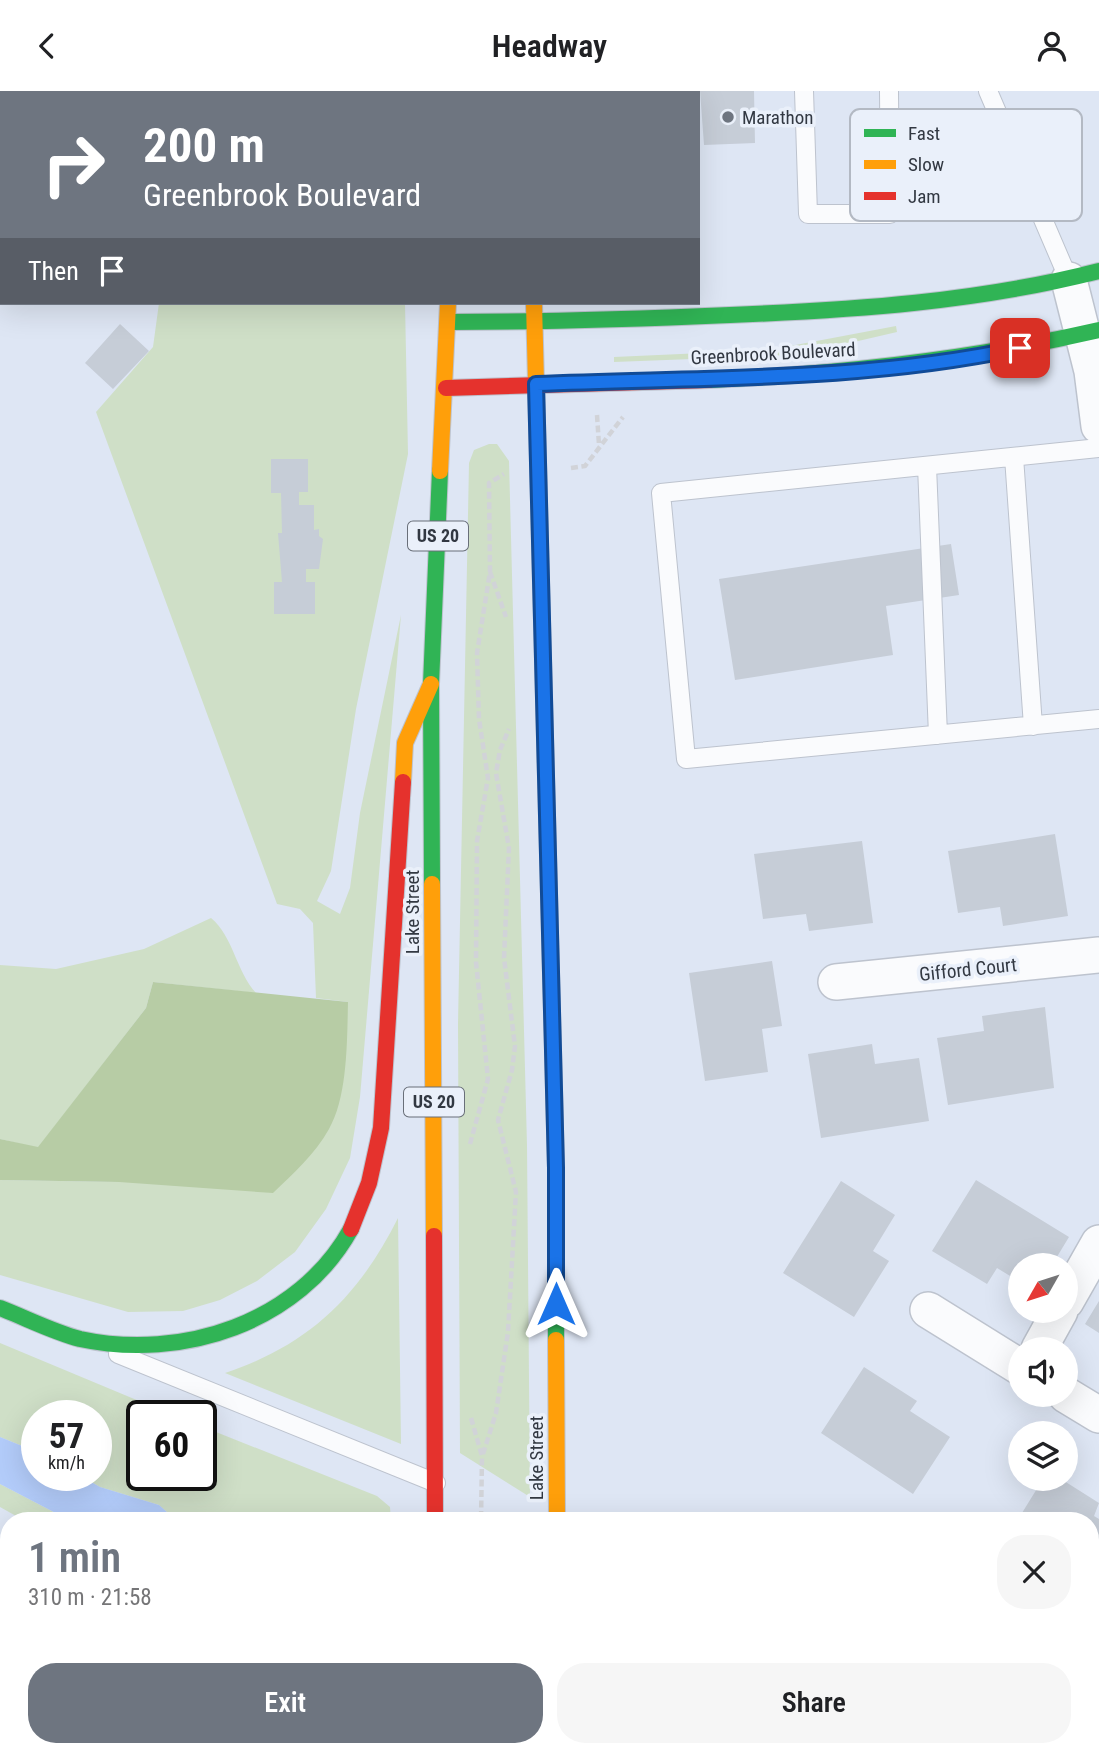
<!DOCTYPE html>
<html lang="en">
<head>
<meta charset="utf-8">
<style>
  body { margin:0; font-family:"Roboto Condensed",sans-serif; background:#f6f6f6; color:#202124; height:100vh; display:flex; flex-direction:column; font-size:26px; white-space:nowrap }
  * { box-sizing:border-box; margin:0 }
  p { font-size:23px; color:#757577 }
  .icon { flex:none; width:38px; height:38px; fill:none; stroke:currentColor; stroke-width:2; stroke-linecap:round; stroke-linejoin:round }
  .map { position:relative; flex:1; overflow:hidden }
  .side { position:absolute; left:0px; top:1421px; width:1099px; height:245px; display:flex; flex-direction:column; background:#fff; border-radius:28px 28px 0 0; box-shadow:0 7px 28px #0002 }
  .side>* { flex:none }
  .guide { position:absolute; left:0px; top:0px; width:700px; height:214px; box-shadow:0 7px 28px #0002; background:#6e7580; color:#fff; overflow:hidden }
  .needle { width:46px; rotate:231deg }
  .buttons { position:absolute; left:1008px; top:1162px; display:grid; gap:14px }
  .buttons a { display:grid; place-items:center; width:70px; height:70px; border-radius:50%; background:#fff; box-shadow:0 7px 28px #0002; font-size:35px }
  .speed { position:absolute; left:21px; top:1309px; display:flex; gap:14px; font-size:35px; font-weight:700; text-align:center }
  .speed>* { display:grid; place-content:center; width:91px; height:91px; border-radius:50%; background:#fff; box-shadow:0 7px 28px #0002; line-height:1 }
  .speed small { font-size:18px; font-weight:400 }
  .speed .limit { border:4px solid #111; border-radius:10px; background:#fff; color:#111 }
  .pin { position:absolute; display:grid; place-items:center; width:60px; height:60px; color:#fff; margin:-30px; border-radius:14px; box-shadow:0 4px 10px #0006 }
  .me { position:absolute; width:77px; margin:-38px; rotate:0deg; stroke-linejoin:round; filter:drop-shadow(0 0 5px #0008) }
  .turn { display:flex; align-items:center; gap:24px; height:147px; padding:0 28px; font-size:32px }
  .turn .icon { width:91px; height:91px; stroke-width:2.5 }
  .turn b { display:block; font-size:49px; line-height:60px }
  .then { display:flex; align-items:center; height:66px; padding:0 28px; background:#0003; gap:14px; font-size:26px }
  .round { display:grid; place-items:center; flex:none; width:74px; height:74px; border-radius:28px; background:#f6f6f6 }
  .head { display:flex; align-items:center; justify-content:space-between; height:119px; padding:0 28px }
  h1 { font-size:42px; font-weight:600; line-height:52px; color:#6e7580 }
  .action { display:flex; gap:14px; margin-top:auto; padding:14px 28px }
  .action a { flex:1; height:80px; border-radius:28px; background:#6e7580; color:#fff; font-size:28px; font-weight:600; line-height:80px; text-align:center }
  .action a+a { background:#f6f6f6; color:#202124 }
  header { display:flex; justify-content:space-between; align-items:center; height:91px; padding:0 28px; background:#fff; font-size:32px; font-weight:600 }
  .map>svg:first-child { display:block }
  .green { fill:#cfdfc7 }
  .forest { fill:#b7cca5 }
  .water { fill:#b3ccfa }
  .building { fill:#c6cdd7 }
  .lines { fill:none; stroke-linecap:round; stroke-linejoin:round }
  .lane-casing { stroke:#bdc3ce; stroke-width:20 }
  .street-casing { stroke:#bdc3ce; stroke-width:38 }
  .fast-casing { stroke:#bdc3ce; stroke-width:18 }
  .slow-casing { stroke:#bdc3ce; stroke-width:18 }
  .jam-casing { stroke:#bdc3ce; stroke-width:18 }
  .path { stroke:#d1d3d8; stroke-width:4.5; stroke-dasharray:7 3.5; stroke-linecap:butt }
  .lane { stroke:#fafbfd; stroke-width:18 }
  .street { stroke:#fafbfd; stroke-width:35 }
  .fast { stroke:#30b455; stroke-width:16 }
  .slow { stroke:#ff9f0a; stroke-width:16 }
  .jam { stroke:#e5322d; stroke-width:16 }
  .route-casing { stroke:#114b97; stroke-width:18 }
  .route { stroke:#1a73e8; stroke-width:12 }
  .poi-dot { fill:#6e7580; stroke:#eaf0fa; stroke-width:2.5 }
  .labels { text-anchor:middle; stroke-width:7; stroke-linejoin:round; paint-order:stroke }
  .shield { fill:#eaf0fa; stroke:#696f79; stroke-width:2 }
  .shield-label { font-size:18px; font-weight:bold; fill:#323842 }
  .poi-label { font-size:19px; fill:#323842; stroke:#eaf0fa; text-anchor:start }
  .street-label { font-size:19px; fill:#323842; stroke:#eaf0fa }
  .key { fill:#eaf0fa; stroke:#b3b9c3; stroke-width:2 }
  .key-label { font-size:19px; fill:#323842 }
</style>
</head>
<body>
<header><svg class="icon" aria-label="back" viewBox="0 0 24 24"><path d="M15 5l-7 7 7 7"/></svg>Headway<svg class="icon" aria-label="person" viewBox="0 0 24 24"><circle cx="12" cy="8" r="4"/><path d="M4 21q1-7 8-7t8 7"/></svg></header>
<div class="map">
<svg width="1099" height="1666" viewBox="0 0 1099 1666">
  <rect width="100%" height="100%" fill="#dee6f4"/>
  <path class="green" d="M159,212H405L408,363L356,618L331,780L317,810L340,823L350,797L360,722L401,524L360,1006L350,1067L326,1118L295,1161L257,1190L220,1209L183,1220L128,1221L0,1184V1089L119,1091L348,911L316,907L313,832L300,818L277,813L96,321L153,256Z
    M896,235L897,241L798,264L614,271V266L769,259Z
    M489,353H497L509,370L527,1054L530,1406L460,1362L458,933L469,372L474,359Z
    M211,827C233,845 236,880 256,902L153,891L146,917L38,1057L0,1048V874L56,878L144,858Z
    M398,1127L401,1353L225,1282C309,1254 359,1205 398,1127Z
    M0,1252L175,1325H142V1384H201V1335L377,1405L390,1416L391,1430H177L159,1414L100,1396L79,1384H96V1325H37V1361L0,1346Z
    M0,1393L71,1430H25L0,1416Z
    M0,1502L9,1507V1657L0,1652Z
    M9,1657H266L280,1666H24Z"/>
  <path class="forest" d="M153,891L348,911C347,948 348,1005 329,1038C315,1063 293,1083 273,1102L119,1091L0,1089V1048L38,1056L146,917Z"/>
  <path class="water" d="M0,1346L37,1361V1384H79L100,1396L159,1414L177,1430H71L0,1393Z"/>
  <path class="building" d="M700,0H754L755,52L704,54Z
    M120,233L149,260L113,298L85,272Z
    M271,368H308V401H299V414H314V439L319,438V445L323,448L319,478H306V491H315V523H274V491H282L278,442H282L281,402H271Z
    M951,453L959,504L886,515L893,564L735,589L719,488Z
    M1055,743L1068,825L1003,835L1000,816L958,822L948,760Z
    M862,750L873,832L809,840L806,823L763,828L754,763Z
    M772,870L782,935L762,938L768,981L705,990L689,882Z
    M1045,916L1054,997L948,1014L937,947L984,940L982,925Z
    M872,953L875,973L919,967L929,1030L821,1047L808,963Z
    M976,1089L1069,1146L1052,1174H1020V1191L997,1177L987,1193L932,1160Z
    M841,1090L895,1124L873,1160L889,1170L854,1226L783,1182Z
    M1099,1210V1242L1085,1233Z
    M864,1276L917,1310L910,1320L950,1346L913,1403L821,1342Z
    M1043,1388H1061L1099,1412L1094,1425L1099,1428V1507L1090,1501V1430H1017Z"/>
  <g class="lines">
    <g class="lane-casing">
      <path id="lane" d="M804,0L808,123H890L889,0
        M988,0L1069,189
        M581,2L582,0
        M677,2V0
        M1099,357L661,402L686,668L1099,628
        M1014,366L1033,635
        M927,375L938,644
        M118,1263L436,1392"/>
    </g>
    <g class="street-casing">
      <path id="street" d="M1069,189L1092,280L1099,335
        M836,891L1099,864
        M1066,1210L1099,1152
        M928,1219L1020,1276
        M1039,1258L1060,1220
        M1066,1304L1099,1324"/>
    </g>
    <g class="fast-casing">
      <path id="fast" d="M448,231C542,231 636,228 730,224C855,219 977,211 1099,180
        M709,289C842,283 970,269 1099,239
        M547,725L556,1077V1249
        M432,793L431,593L440,380
        M0,1217C26,1227 53,1241 80,1248C182,1270 299,1232 351,1138
        M558,1657V1666"/>
    </g>
    <g class="slow-casing">
      <path id="slow" d="M446,0V2
        M523,0V2
        M534,212L541,491
        M440,380L448,212
        M403,691L405,652L431,593
        M432,793L434,1145
        M556,1249L557,1430
        M0,1459L9,1464
        M433,1657V1666"/>
    </g>
    <g class="jam-casing">
      <path id="jam" d="M446,297L709,289
        M541,491L547,725
        M351,1138L369,1092L381,1037L403,691
        M434,1145L435,1430
        M326,1657L340,1666"/>
    </g>
    <path class="path" d="M597,324L599,354
      M571,377L585,375L623,326
      M490,481L506,526
      M470,1053L488,988L476,871L477,750L488,687L479,628L477,562L490,481L489,392L504,383
      M471,1327L482,1365L481,1430
      M483,1363L496,1322L508,1241L516,1101L498,1029L512,979L515,955L504,867L509,757L496,682L500,659L509,638
      M475,1666V1657"/>
    <use href="#lane" class="lane"/>
    <use href="#street" class="street"/>
    <use href="#fast" class="fast"/>
    <use href="#slow" class="slow"/>
    <use href="#jam" class="jam"/>
  </g>
  <g class="lines">
    <g class="route-casing">
      <path id="route" d="M556,1213V1077L536,293C697,286 861,291 1020,257"/>
    </g>
    <use href="#route" class="route"/>
  </g>
  <circle class="poi-dot" cx="728" cy="26" r="7"/>
  <g class="labels">
    <g class="shield">
      <rect x="408" y="430.5" width="60" height="29" rx="5"/>
      <rect x="404" y="996.5" width="60" height="29" rx="5"/>
    </g>
    <g class="shield-label">
      <text x="438" y="451">US 20</text>
      <text x="434" y="1017">US 20</text>
    </g>
    <g class="poi-label">
      <text x="742" y="33">Marathon</text>
    </g>
    <g class="street-label">
      <text transform="translate(773 262) rotate(-3)" y="7">Greenbrook Boulevard</text>
      <text transform="translate(412 821) rotate(-90)" y="7">Lake Street</text>
      <text transform="translate(968 878) rotate(-6)" y="7">Gifford Court</text>
      <text transform="translate(536 1367) rotate(-90)" y="7">Lake Street</text>
    </g>
  </g>
  <rect x="850" y="18" width="232" height="112" rx="10" class="key"/>
  <rect x="864" y="38" width="32" height="8" fill="#30b455"/>
  <rect x="864" y="69" width="32" height="9" fill="#ff9f0a"/>
  <rect x="864" y="101" width="32" height="8" fill="#e5322d"/>
  <g class="key-label">
    <text x="908" y="49">Fast</text>
    <text x="908" y="80">Slow</text>
    <text x="908" y="112">Jam</text>
  </g>
</svg>
<div class="buttons">
<a><svg class="needle" viewBox="-14 -14 28 28"><path d="M0-13l5 13h-10z" fill="#e53935"/><path d="M0 13l5-13h-10z" fill="#757577"/></svg></a>
<a><svg class="icon" aria-label="sound" viewBox="0 0 24 24"><path d="M4 9h4l5-4v14l-5-4H4zM17 9q2 3 0 6"/></svg></a>
<a><svg class="icon" aria-label="layers" viewBox="0 0 24 24"><path d="M12 4l9 5-9 5-9-5zM3 14l9 5 9-5"/></svg></a>
</div>
<div class="speed"><div>57<small>km/h</small></div><div class="limit">60</div></div>
<div class="pin" style="left:1020px;top:257px;background:#d93025"><svg class="icon" aria-label="arrive" viewBox="0 0 24 24"><path d="M6 21V4h12l-3 4 3 4H6"/></svg></div>
<svg class="me" style="left:556px;top:1213px" viewBox="-20 -20 40 40"><path d="M0-17L14 15 0 8-14 15z" fill="#1a73e8" stroke="#fff" stroke-width="4"/></svg>
<div class="guide">
<div class="turn"><svg class="icon" aria-label="right" viewBox="0 0 24 24"><path d="M7 20v-9h11M14 6l5 5-5 5"/></svg><div><b>200 m</b>Greenbrook Boulevard</div></div>
<div class="then">Then<svg class="icon" aria-label="arrive" viewBox="0 0 24 24"><path d="M6 21V4h12l-3 4 3 4H6"/></svg></div>
</div>
<section class="side">
<div class="head"><div><h1>1 min</h1><p>310 m · 21:58</p></div><a class="round"><svg class="icon" aria-label="close" viewBox="0 0 24 24"><path d="M6 6l12 12M18 6L6 18"/></svg></a></div>
<div class="action"><a>Exit</a><a>Share</a></div>
</section>
</div>
</body>
</html>
